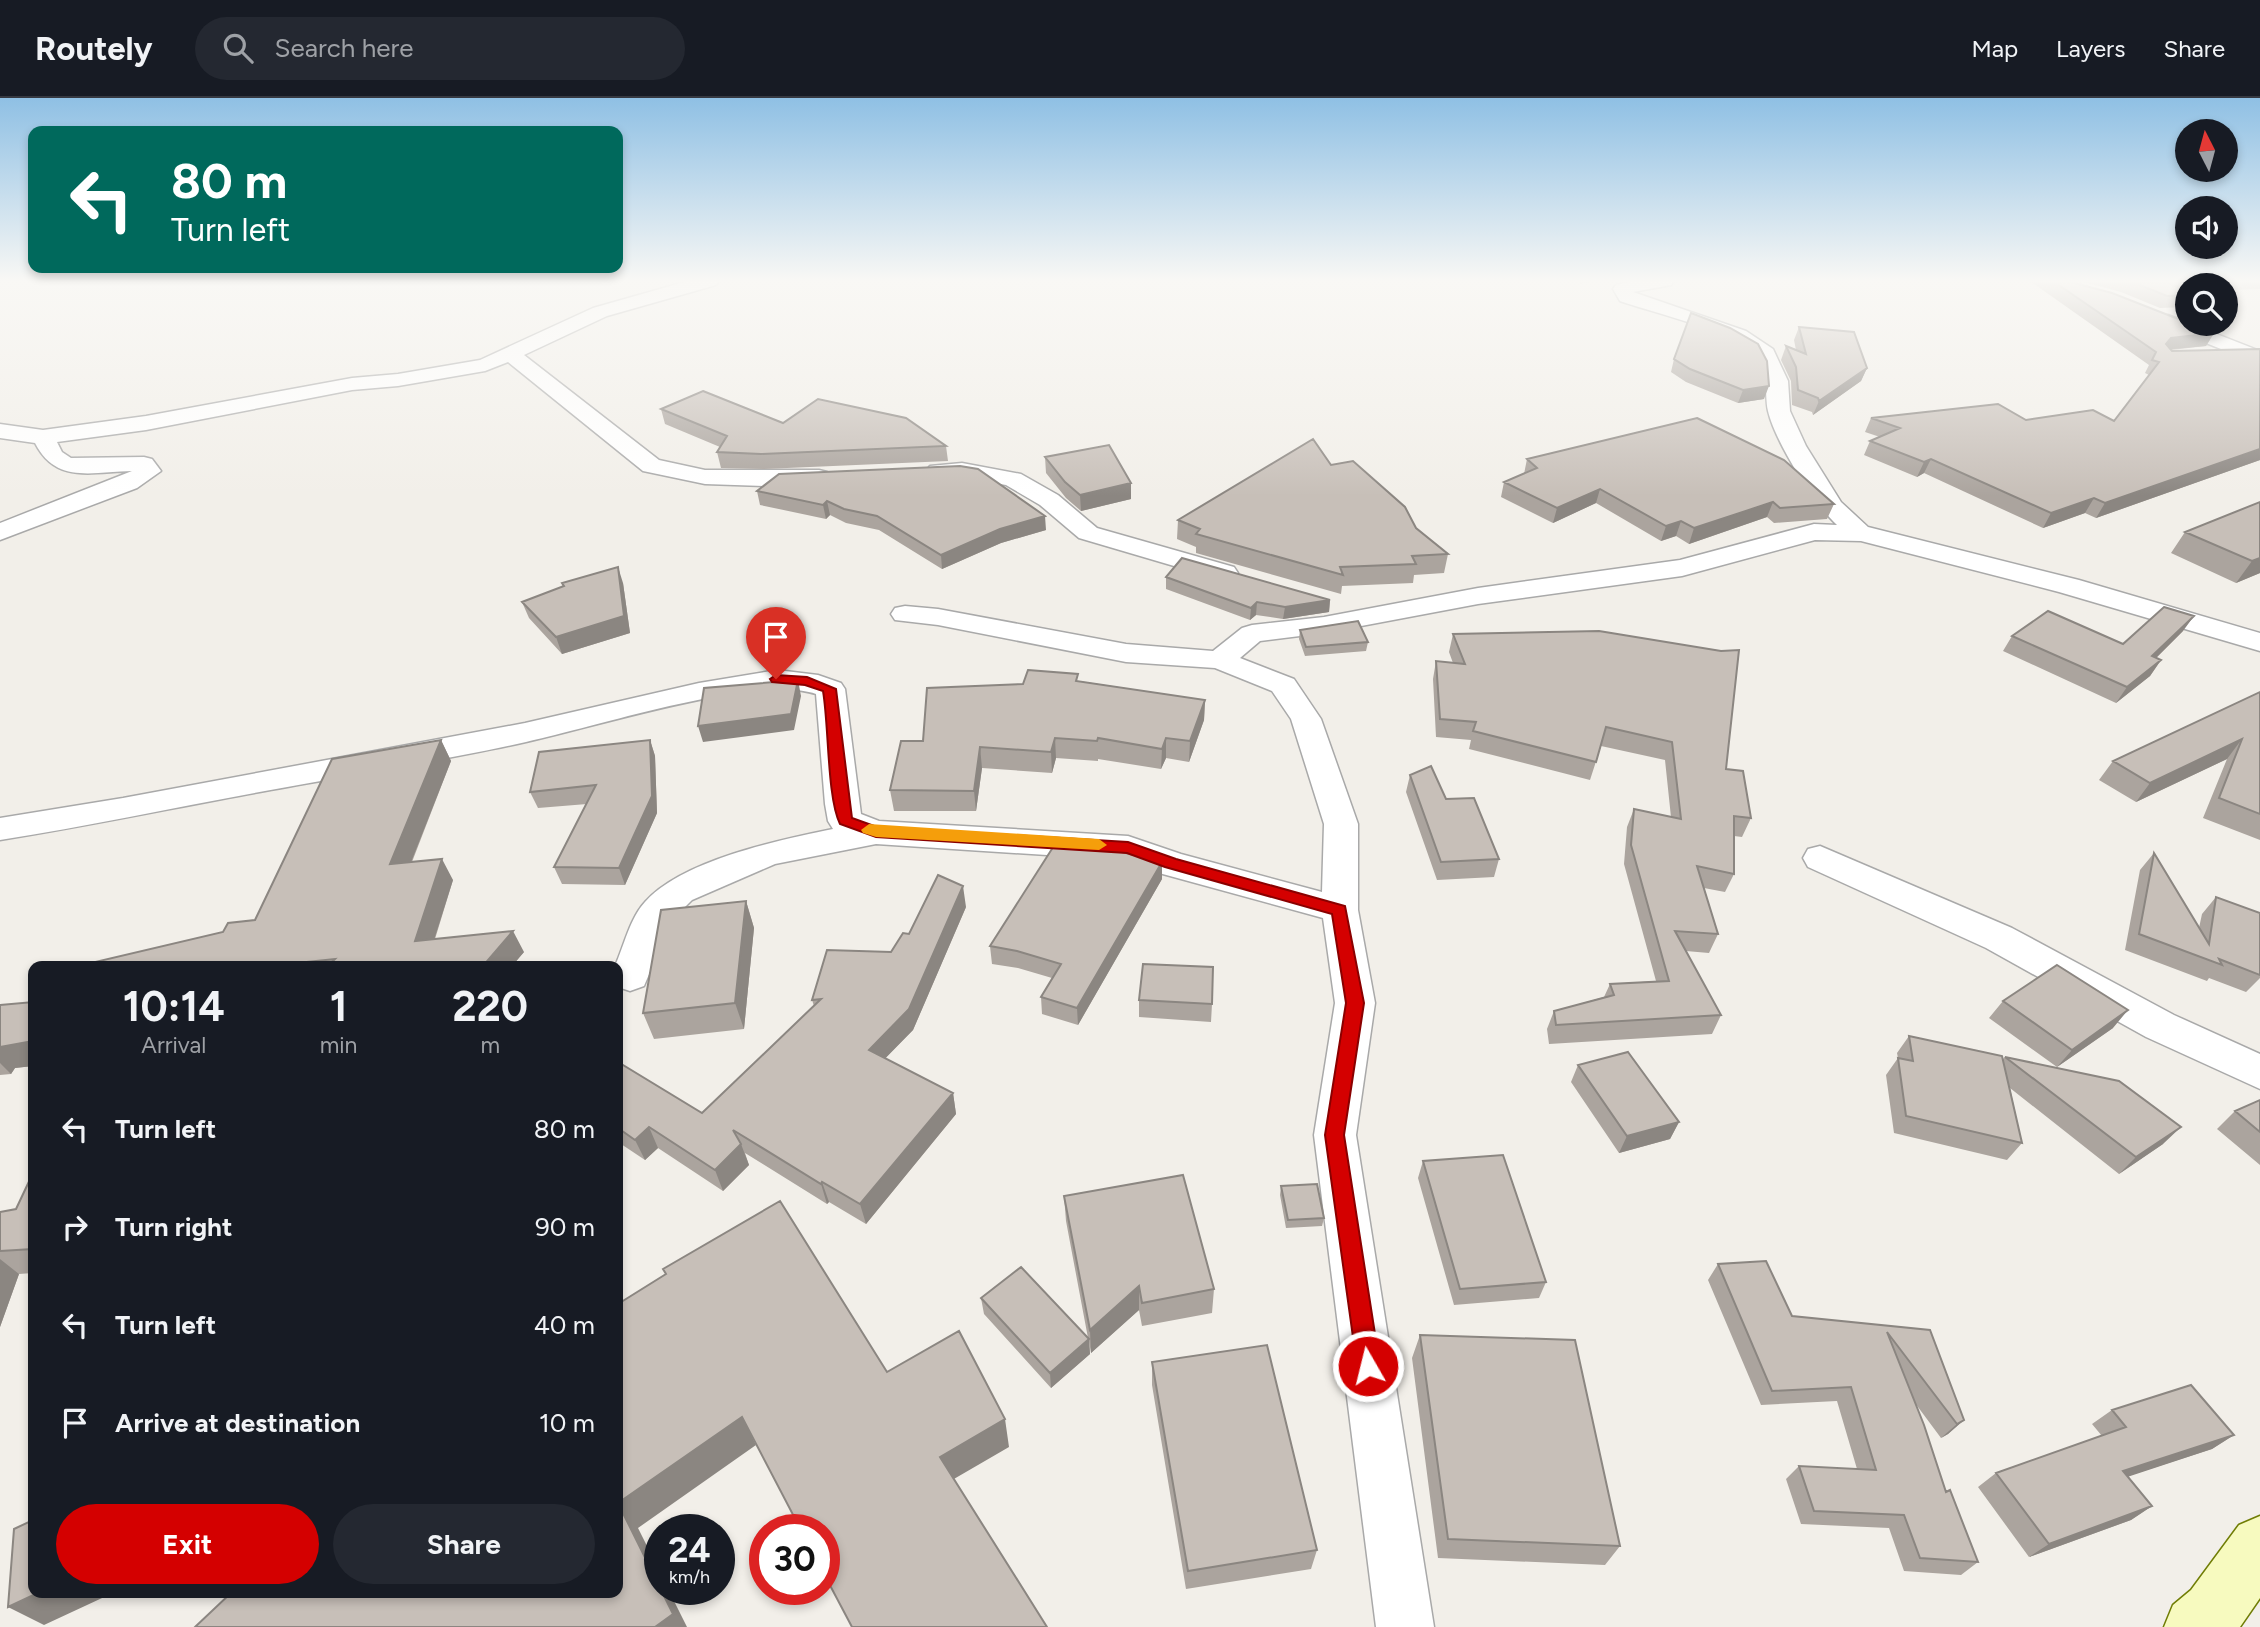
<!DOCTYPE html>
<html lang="en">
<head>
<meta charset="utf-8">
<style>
  body { margin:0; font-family:Figtree,sans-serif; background:#242831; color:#f1f3f6; height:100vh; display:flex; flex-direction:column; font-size:26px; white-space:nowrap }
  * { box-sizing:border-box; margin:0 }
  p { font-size:23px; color:#9ea1a6 }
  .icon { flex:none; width:38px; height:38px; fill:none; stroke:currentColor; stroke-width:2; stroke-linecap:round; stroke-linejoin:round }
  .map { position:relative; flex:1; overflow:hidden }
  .details { position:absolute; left:28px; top:863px; width:595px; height:637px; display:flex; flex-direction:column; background:#171b24; border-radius:14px; box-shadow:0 4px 10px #0003 }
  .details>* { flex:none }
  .guide { position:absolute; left:28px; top:28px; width:595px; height:147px; border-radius:14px; box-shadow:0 4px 10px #0003; background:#00695c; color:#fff; overflow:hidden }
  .needle { width:46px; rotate:354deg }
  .fabs { position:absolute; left:2175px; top:21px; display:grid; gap:14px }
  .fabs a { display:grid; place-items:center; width:63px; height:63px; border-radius:50%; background:#171b24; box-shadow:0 4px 10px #0003; font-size:35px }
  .speed { position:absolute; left:644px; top:1416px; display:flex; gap:14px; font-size:35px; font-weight:700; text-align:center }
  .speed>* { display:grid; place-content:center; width:91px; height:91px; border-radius:50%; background:#171b24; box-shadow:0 4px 10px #0003; line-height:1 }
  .speed small { font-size:18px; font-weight:400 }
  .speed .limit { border:10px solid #d22; background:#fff; color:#111 }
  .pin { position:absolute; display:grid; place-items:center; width:60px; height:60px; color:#fff; margin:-72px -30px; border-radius:50% 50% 50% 0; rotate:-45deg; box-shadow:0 0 7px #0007 }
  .pin .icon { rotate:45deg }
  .me { position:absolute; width:77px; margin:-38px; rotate:352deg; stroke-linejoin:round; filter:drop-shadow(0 0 5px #0008) }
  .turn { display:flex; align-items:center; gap:24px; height:147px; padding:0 28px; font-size:32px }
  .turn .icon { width:91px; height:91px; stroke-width:2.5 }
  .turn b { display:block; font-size:49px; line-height:60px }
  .eta { display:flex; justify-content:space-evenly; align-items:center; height:119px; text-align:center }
  .eta b { font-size:42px; font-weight:700; line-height:49px }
  .cta { display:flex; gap:14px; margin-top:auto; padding:14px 28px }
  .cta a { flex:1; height:80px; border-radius:42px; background:#d40000; color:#fff; font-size:28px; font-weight:700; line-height:80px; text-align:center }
  .cta a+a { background:#242831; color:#f1f3f6 }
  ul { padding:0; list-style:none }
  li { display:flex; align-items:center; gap:21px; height:98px; padding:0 28px }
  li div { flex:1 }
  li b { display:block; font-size:26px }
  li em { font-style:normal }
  header { display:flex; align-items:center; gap:42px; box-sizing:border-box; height:98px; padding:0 35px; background:#171b24; border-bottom:2px solid #363941 }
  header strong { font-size:33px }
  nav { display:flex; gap:38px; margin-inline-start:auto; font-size:24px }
  .search { width:490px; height:63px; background:#242831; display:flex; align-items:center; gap:18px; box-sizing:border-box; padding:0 24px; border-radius:38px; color:#9ea1a6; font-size:26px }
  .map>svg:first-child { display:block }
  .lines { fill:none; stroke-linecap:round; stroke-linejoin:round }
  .street-casing { stroke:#a9a9a9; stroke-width:3 }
  .secondary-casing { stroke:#707d05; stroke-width:3 }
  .street { fill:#fff; fill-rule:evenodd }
  .secondary { fill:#f7fabf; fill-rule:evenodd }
  .wall { fill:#aba49e }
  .shaded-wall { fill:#8b8681 }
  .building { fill:#c7bfb8; stroke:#8b8681; stroke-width:2 }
  .route { fill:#d40000; stroke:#8a0000; stroke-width:2 }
  .slow { fill:#f59e0b }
</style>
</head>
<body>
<header>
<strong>Routely</strong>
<div class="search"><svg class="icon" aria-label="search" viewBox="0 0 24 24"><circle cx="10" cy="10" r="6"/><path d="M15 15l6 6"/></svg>Search here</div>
<nav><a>Map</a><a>Layers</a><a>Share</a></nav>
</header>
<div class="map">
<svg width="2260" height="1529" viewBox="0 0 2260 1529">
  <rect width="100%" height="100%" fill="#f2efe9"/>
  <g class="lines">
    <g class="street-casing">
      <path id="street" d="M688,183H719L716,187L607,218L524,257L659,362L705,372H819L827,374L831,379L827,384L764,388L705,386L643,373L508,264L485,273L398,288L352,292L146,332L57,344L62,354L71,360L144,359L152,361L161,373L137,390L0,442V425L132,373C91,374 56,386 35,345L0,340V326L43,332L146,318L352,280L398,276L480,262L593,210Z
        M1633,183H1674L1671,187L1633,194L1746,233L1773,251L1788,283L1790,313L1806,348L1841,404L1868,429L2079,482L2260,535V553L2059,494L1861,443L1815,442L1682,478L1478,506L1324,535L1260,543L1240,560L1294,581L1321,621L1358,726V812L1375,905L1356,1037L1434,1529H1376L1314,1037L1335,905L1323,820L1159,775L1124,762L876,746L775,766L692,802L672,822L644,888L630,893L618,889V868H615C624,848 630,820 645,804C682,762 779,742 833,731L828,723L825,706L816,596C757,576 592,630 526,644C440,663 352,677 265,693C177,709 89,728 0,742V720L123,700L525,625L699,585L777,572L818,577L841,585L845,591L861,716L879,723L1128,738L1181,756L1322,794L1324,726L1291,621L1272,593L1215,570L1126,564L938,527L895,522L891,516L895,510L905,508L938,511L1126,546L1213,553L1242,530L1252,527L1324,519L1478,490L1680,462L1814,426L1837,427C1814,406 1775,343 1768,313C1764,295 1770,270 1755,256C1727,231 1657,216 1620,203L1613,191L1616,187Z
        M2168,217L2260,253V261H2246L2161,227L2158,223Z
        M962,365L1021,376L1058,397L1097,430L1234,469L1238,475L1234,481L1225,483L1079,440L1040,407L1006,387L962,379L930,378L926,373L930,368Z
        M1820,748L2012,830L2174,917L2260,956V991L2146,939L1986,850L1808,769L1803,760L1808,751Z"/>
    </g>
    <g class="secondary-casing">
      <path id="secondary" d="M2260,1418V1500L2240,1529H2164L2173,1507L2191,1492L2239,1427Z"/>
    </g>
    <use href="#street" class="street"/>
    <use href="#secondary" class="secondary"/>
  </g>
  <path class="wall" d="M2030,183H2067L2214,235L2206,248L2171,252L2172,253L2260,251V362L2096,420L2085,415L2043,430L1924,375L1917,379L1864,357L1870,343L1880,339L1865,334L1871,320L2114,323L2149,277L2145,275L2149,267Z
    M2080,183H2260V191L2226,192V187H2188V204L2185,209L2160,210L2121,194Z
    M1799,229L1867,270L1861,283L1813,317L1812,314L1792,307L1791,283L1781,262L1786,248L1796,252L1794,242Z
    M1674,261L1764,301L1738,305L1686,284L1671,274Z
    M661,311L783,325L946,348L948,363L764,371L721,370L717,354L720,349L665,326Z
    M1045,359L1131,401L1081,413L1066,400L1046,375Z
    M1527,361L1834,406L1827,421L1774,425L1767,419L1689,446L1676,438L1661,443L1596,405L1553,425L1501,399L1504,384L1524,376Z
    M1331,367L1416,430L1448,456L1444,475L1414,477L1413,485L1342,488L1341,496L1196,455V449L1177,441L1178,422Z
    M757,393L1046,432L1001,445L942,471L879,432L846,425L830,417L826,421L760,407Z
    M2260,404V475L2236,485L2171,455L2185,434Z
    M1166,479L1330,502L1329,514L1283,521L1256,517L1250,522L1166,491Z
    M562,485H623L630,535L562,556L529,520L522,504L563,489Z
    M1300,532L1368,544L1366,553L1305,558L1299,541Z
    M1599,533L1726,671L1751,720L1742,739L1734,738V776L1725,794L1704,790L1718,836L1709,855L1686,853L1721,917L1712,936L1549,946L1547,931L1554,913L1604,899L1610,886L1656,883L1624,766L1627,729L1634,711L1671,719L1665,662L1601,648L1590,682L1469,651L1471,642L1436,639L1433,581L1436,563L1453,565L1449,554L1453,536Z
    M2183,533L2156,560L2161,562L2150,578L2116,605L2003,553L2012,538L2123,546Z
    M1079,583L1205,602L1204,622L1189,664L1166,660L1161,671L1098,661V663L1056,660L1052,675L982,670L976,713H894L890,692L923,643Z
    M2260,594V742L2203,720L2227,661L2136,704L2099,682L2113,663Z
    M441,642L451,663L412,764L453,782L435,841L524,854L512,868H94L223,834L255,822Z
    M650,642L655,658L657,715L625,787L562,786L554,769L587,706L538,710L530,694Z
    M1410,677L1446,701L1499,761L1494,779L1437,782L1406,694Z
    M1126,755L1162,781L1078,927L1042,916L1041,899L1052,880L1018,870L992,866L990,848Z
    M2154,755L2199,830L2202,816L2216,799L2260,815V880L2246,894L2209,880L2207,883L2125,852L2140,772Z
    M746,803L754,830L744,931L654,941L643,915Z
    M966,809L913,932L885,960L953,995L956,1016L866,1126L829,1104L827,1106L745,1055L749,1067L723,1093L658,1050L645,1062L618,1044V964L702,1015L814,908L812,902L891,854L909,836Z
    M1139,902L1212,906L1211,924L1139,919Z
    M2003,903L2113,930L2057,969L1989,920Z
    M33,904V968L15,970L11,976L0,977V907Z
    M1909,938L2003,961L2005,959L2163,1046L2119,1076L2010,990L2022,1045L2007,1062L1894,1035L1886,977L1898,960L1897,955Z
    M1578,967L1679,1024L1670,1041L1619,1055L1571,984Z
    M2260,1002V1067L2217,1031L2235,1013Z
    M1423,1063L1546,1184L1539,1200L1454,1207L1418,1080Z
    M33,1075V1175L19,1176L0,1229V1114L16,1111Z
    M1281,1088L1324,1120L1322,1128L1286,1130L1280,1097Z
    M1064,1098L1214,1191L1212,1215L1142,1228L1139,1212L1091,1255L1089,1243L1090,1256L1051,1290L984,1216L981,1200L1088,1240L1066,1123Z
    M1718,1166L1792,1218L1930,1232L1964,1322L1948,1336L1941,1340L1915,1305L1946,1394L1978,1464L1961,1477L1904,1473L1889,1430L1801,1426L1786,1381L1799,1368L1857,1371L1837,1303L1761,1307L1708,1182Z
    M1420,1237L1620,1448L1605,1467L1438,1460L1412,1260Z
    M1152,1264L1317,1452L1311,1471L1186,1491L1152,1287Z
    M2112,1312L2234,1337L2212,1351L2128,1378L2152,1408L2131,1422L2029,1459L1978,1389L1996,1375L2102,1338L2092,1326Z"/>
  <path class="shaded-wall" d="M1581,183H1592L1580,186Z
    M2214,235L2206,248L2163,252L2166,246L2171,240Z
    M1867,270L1861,283L1813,317L1819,303Z
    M1769,288L1764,301L1738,305L1743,292Z
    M2260,351V362L2096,420L2105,405Z
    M1931,361L1924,375L1917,379L1924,364Z
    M1131,385V401L1081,413L1080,397Z
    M1600,391L1596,405L1553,425L1557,410Z
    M2094,400L2085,415L2043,430L2051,415Z
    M827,403L830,417L826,421L823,407Z
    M1773,404L1767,419L1689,446L1694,430Z
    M1045,418L1046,432L1001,445L942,471L941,457L1000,431Z
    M1681,423L1676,438L1661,443L1666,428Z
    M2260,460V475L2236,485L2252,463Z
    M618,469L623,485L630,535L562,556L556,539Z
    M1330,502L1329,514L1283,521L1285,509Z
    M1257,504L1256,517L1250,522L1251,510Z
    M2194,518L2183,533L2142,574L2152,558Z
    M2161,562L2150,578L2116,605L2127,589Z
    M798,582L801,598L794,632L703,644L698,628Z
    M1205,602L1204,622L1189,664L1190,643Z
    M1055,640L1056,660L1052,675L1051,654Z
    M1166,640V660L1161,671L1162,651Z
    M2242,641L2227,661L2136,704L2150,685Z
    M441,642L451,663L402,787L390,766Z
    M650,642L655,658L657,715L625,787L619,770Z
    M980,649L982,670L976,713L974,693Z
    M442,761L453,782L427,864L415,843Z
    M1162,764V781L1078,927L1077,910Z
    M963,788L966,809L913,932L874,972L869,952Z
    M746,803L754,830L744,931L735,905Z
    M513,833L524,854L512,868H483Z
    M2128,912L2113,930L2057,969L2072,952Z
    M33,943V968L15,970L11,976L0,965V949Z
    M953,995L956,1016L866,1126L860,1106Z
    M1679,1024L1670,1041L1619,1055L1627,1038Z
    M649,1029L658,1050L645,1062L635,1042Z
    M2181,1029L2163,1046L2119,1076L2136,1059Z
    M741,1046L749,1067L723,1093L715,1072Z
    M822,1084L829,1104L827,1106L821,1086Z
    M0,1161L19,1176L0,1229Z
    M1139,1188V1212L1091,1255L1090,1232Z
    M1089,1241L1090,1256L1051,1290L1050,1275Z
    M742,1319L756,1347L638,1430L660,1474V1489L618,1405Z
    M1005,1321L1009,1349L947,1385L940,1359Z
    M1964,1322L1948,1336L1941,1340L1957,1326Z
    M2234,1337L2212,1351L2103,1387L2123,1373Z
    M2152,1408L2131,1422L2029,1459L2049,1446Z
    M661,1491H668L687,1529H655Z
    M40,1494H115L44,1527L8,1509Z"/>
  <path class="building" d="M2053,183H2067L2112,195L2214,235L2171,240L2166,246L2172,253L2260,251V351L2105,405L2094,400L2051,415L1931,361L1924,364L1870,343L1900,330L1871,320L1998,306L2026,322L2093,312L2114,323L2159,264L2152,262L2156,254Z
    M2130,183H2165L2188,194V197L2167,198Z
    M1691,215L1730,230L1758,246L1767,263L1769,288L1743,292L1690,271L1674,261Z
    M1799,229L1854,234L1867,270L1819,303L1818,300L1798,292L1796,269L1786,248L1806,256Z
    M703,293L783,325L818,301L906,320L946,348L761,356L717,354L727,338L661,311Z
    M1697,320L1784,362L1834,406L1780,410L1773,404L1694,430L1681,423L1666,428L1600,391L1557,410L1504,384L1537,370L1527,361Z
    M1313,341L1331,367L1353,363L1405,409L1416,430L1448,456L1412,458L1416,466L1340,469L1343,477L1196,436L1200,431L1178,422Z
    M1109,347L1131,385L1080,397L1065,384L1045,359Z
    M960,368L978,371L1045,418L1000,431L941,457L877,418L844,411L827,403L823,407L757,393L779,376Z
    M2260,404V460L2252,463L2185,434Z
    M1182,460L1330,502L1285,509L1257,504L1251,510L1166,479Z
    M618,469L624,518L556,539L522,504L564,488L562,485Z
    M2164,509L2194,518L2152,558L2161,562L2127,589L2012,538L2048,513L2123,546Z
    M1358,523L1368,544L1306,549L1300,532Z
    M1599,533L1721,553L1739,552L1726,671L1743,673L1751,720L1734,718V776L1697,768L1718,836L1675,833L1721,917L1556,927L1554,913L1614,897L1610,886L1669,883L1631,747L1634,711L1681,721L1672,644L1606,629L1596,664L1473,633L1476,624L1440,621L1436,563L1465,566L1453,536Z
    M1028,572L1078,576L1076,583L1205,602L1190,643L1166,640L1162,651L1098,640L1097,643L1055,640L1051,654L980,649L974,693L890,692L901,643H923L927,590L1023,586Z
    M798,582L791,616L698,628L704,590Z
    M2260,594V716L2219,700L2242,641L2150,685L2113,663Z
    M441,642L390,766L442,761L415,843L513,833L483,868H328L335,861L268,868H94L95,864L223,834L228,825L255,822L332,661Z
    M650,642L652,698L619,770L554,769L596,687L530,694L539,654Z
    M1431,668L1446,701L1474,700L1499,761L1441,764L1410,677Z
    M1057,743L1126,748L1122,754L1162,764L1077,910L1041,899L1061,866L1017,853L990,848Z
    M2154,755L2209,846L2216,799L2260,815V877L2219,861L2222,867L2139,836Z
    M938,777L963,788L909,911L869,952L953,995L860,1106L822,1084L821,1086L733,1032L741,1046L715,1072L649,1029L635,1042L618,1030V964L702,1015L821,901L812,902L827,852L891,854L903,835L909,836Z
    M746,803L735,905L643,915L661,812Z
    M1143,866L1213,869L1212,906L1139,902Z
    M2057,867L2128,912L2072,952L2003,903Z
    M33,904V943L0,949V907Z
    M1909,938L2002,958L2022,1045L1906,1018L1898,960L1913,963Z
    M1628,954L1679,1024L1627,1038L1578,967Z
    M2005,959L2119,983L2181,1029L2136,1059Z
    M2260,1002V1034L2235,1013Z
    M1503,1057L1546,1184L1460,1191L1423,1063Z
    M33,1075V1151L0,1153V1114L16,1111Z
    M1183,1077L1214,1191L1142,1205L1139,1188L1090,1232L1064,1098Z
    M1317,1086L1324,1120L1288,1122L1281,1088Z
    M780,1103L887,1274L959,1233L1005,1321L940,1359L1047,1529H852L824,1476V1432H801L742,1319L618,1405L673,1516L655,1529H195L232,1494H618V1206L666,1176L663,1171Z
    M1766,1163L1792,1218L1930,1232L1964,1322L1957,1326L1887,1234L1924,1327L1946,1394L1950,1392L1978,1464L1920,1460L1904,1417L1814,1413L1799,1368L1876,1372L1851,1289L1772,1293L1718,1166Z
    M1021,1169L1089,1241L1050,1275L981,1200Z
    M1420,1237L1575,1242L1620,1448L1448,1441Z
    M1267,1247L1317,1452L1188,1473L1152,1264Z
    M2191,1287L2234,1337L2123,1373L2152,1408L2049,1446L1996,1375L2126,1329L2112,1312Z
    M33,1422V1494H40L8,1509L14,1431Z"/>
  <linearGradient id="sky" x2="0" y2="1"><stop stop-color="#8fc0e4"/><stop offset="0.46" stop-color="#f9f8f5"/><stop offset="1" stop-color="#f9f8f5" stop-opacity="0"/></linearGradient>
  <rect width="2260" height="398" fill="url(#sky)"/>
  <path class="route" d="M776,577L807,579L836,591L852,720L877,729L1128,744L1176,761L1345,808L1364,905L1344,1037L1380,1268L1376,1276L1368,1279L1360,1276L1357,1268L1325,1037L1346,905L1332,816L1165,769L1127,755L876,739L840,726C827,700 829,627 823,593L805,587L772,584L770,581Z"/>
  <path class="slow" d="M869,726L1099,741L1107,747L1099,752L876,739L863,735L861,732Z"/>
</svg>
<div class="fabs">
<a><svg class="needle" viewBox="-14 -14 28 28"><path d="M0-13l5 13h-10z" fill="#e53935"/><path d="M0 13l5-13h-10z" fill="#9ea1a6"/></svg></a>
<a><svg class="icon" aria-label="sound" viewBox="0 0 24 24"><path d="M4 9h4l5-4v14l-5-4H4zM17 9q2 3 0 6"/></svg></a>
<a><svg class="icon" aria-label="search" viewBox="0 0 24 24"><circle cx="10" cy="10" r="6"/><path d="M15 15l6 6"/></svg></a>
</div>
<div class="speed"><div>24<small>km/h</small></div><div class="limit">30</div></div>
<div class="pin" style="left:776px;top:581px;background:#d93025"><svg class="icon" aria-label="arrive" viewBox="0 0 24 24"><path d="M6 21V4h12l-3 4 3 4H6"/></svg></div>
<svg class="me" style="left:1368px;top:1268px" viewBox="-20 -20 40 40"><circle r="17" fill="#d40000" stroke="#fff" stroke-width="3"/><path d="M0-11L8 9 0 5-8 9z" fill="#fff"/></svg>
<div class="guide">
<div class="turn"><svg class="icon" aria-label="left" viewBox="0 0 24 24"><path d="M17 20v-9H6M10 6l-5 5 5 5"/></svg><div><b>80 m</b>Turn left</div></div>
</div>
<section class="details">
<div class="eta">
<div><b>10:14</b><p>Arrival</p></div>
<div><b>1</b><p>min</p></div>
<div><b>220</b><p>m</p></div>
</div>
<ul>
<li><svg class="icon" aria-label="left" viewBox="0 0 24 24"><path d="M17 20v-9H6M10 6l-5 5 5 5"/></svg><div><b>Turn left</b></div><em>80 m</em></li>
<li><svg class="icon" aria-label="right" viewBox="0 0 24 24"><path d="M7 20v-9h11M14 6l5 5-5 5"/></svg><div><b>Turn right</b></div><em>90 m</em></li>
<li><svg class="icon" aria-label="left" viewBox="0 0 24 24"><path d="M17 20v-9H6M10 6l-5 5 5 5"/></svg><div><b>Turn left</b></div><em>40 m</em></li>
<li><svg class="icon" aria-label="arrive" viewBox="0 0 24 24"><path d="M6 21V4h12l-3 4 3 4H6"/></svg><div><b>Arrive at destination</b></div><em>10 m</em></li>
</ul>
<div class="cta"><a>Exit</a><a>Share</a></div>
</section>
</div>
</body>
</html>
